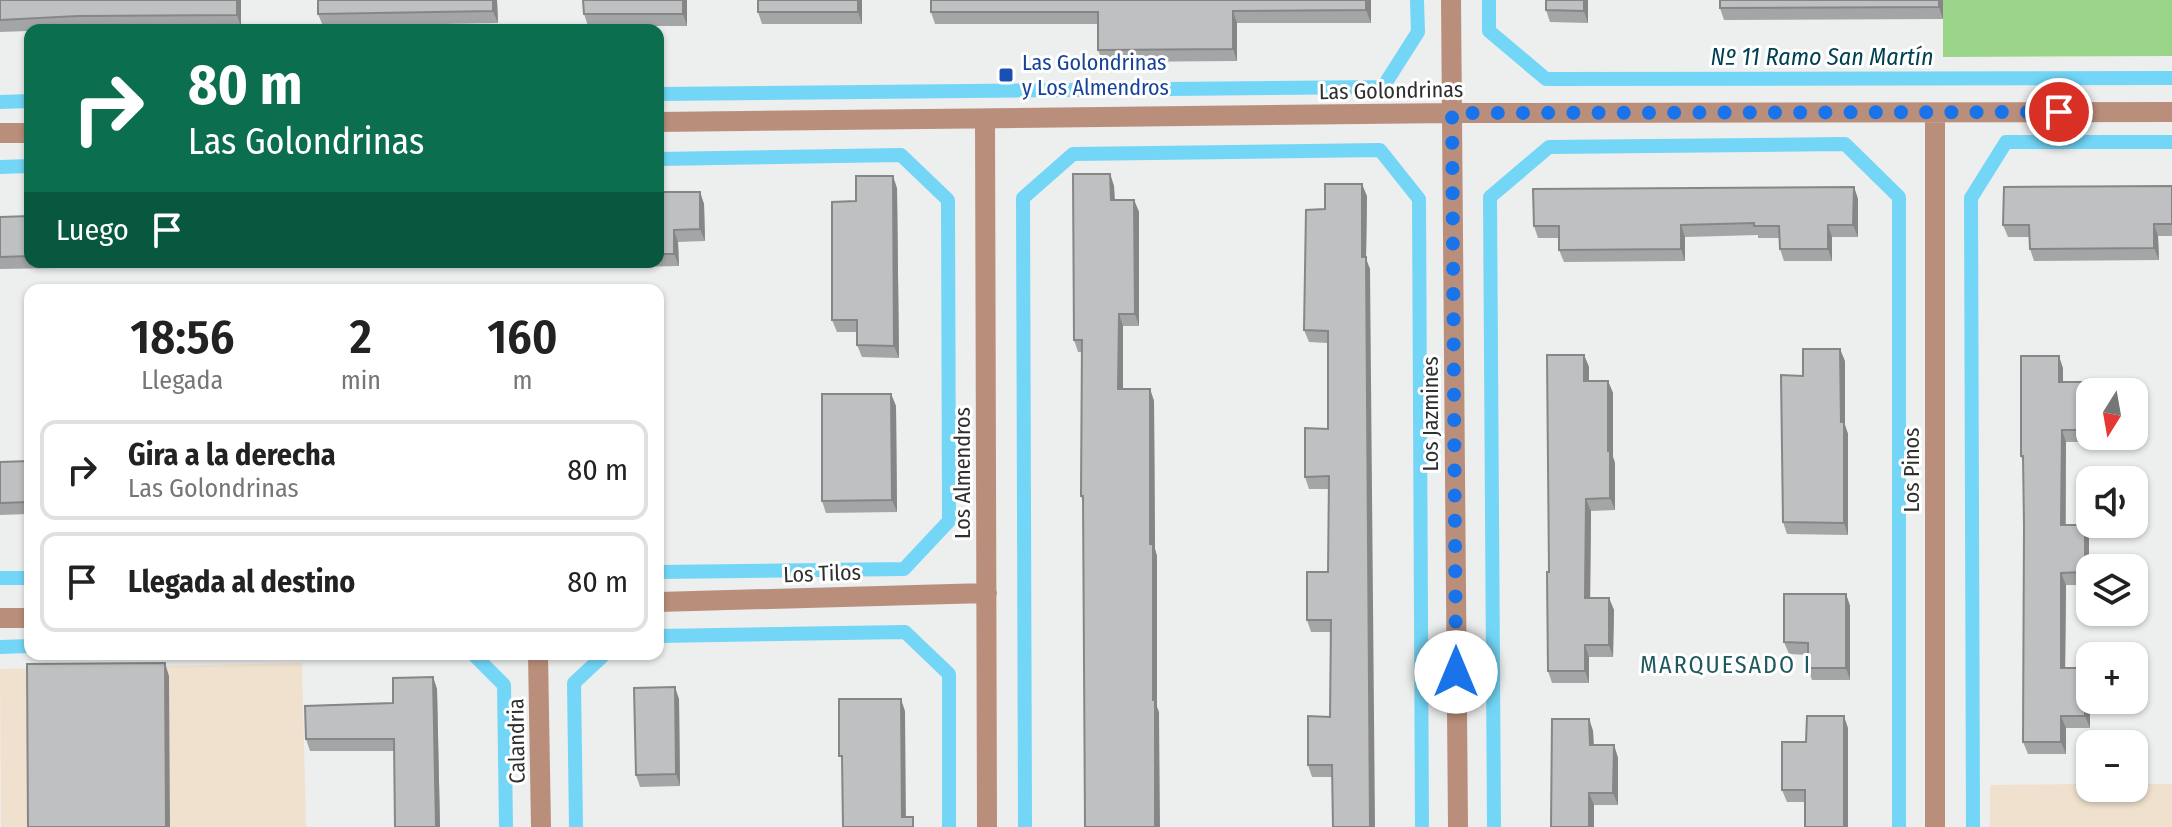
<!DOCTYPE html>
<html lang="es">
<head>
<meta charset="utf-8">
<style>
  body { margin:0; font-family:"Fira Sans Condensed",sans-serif; background:#f2f2f2; color:#222; height:100vh; display:flex; flex-direction:column; font-size:30px; white-space:nowrap }
  * { box-sizing:border-box; margin:0 }
  p { font-size:26px; color:#767676 }
  .icon { flex:none; width:44px; height:44px; fill:none; stroke:currentColor; stroke-width:2; stroke-linecap:round; stroke-linejoin:round }
  .map { position:relative; flex:1; overflow:hidden }
  .drawer { position:absolute; left:24px; top:284px; width:640px; height:376px; display:flex; flex-direction:column; background:#fff; border-radius:16px; box-shadow:0 2px 6px #0004 }
  .drawer>* { flex:none }
  .top-card { position:absolute; left:24px; top:24px; width:640px; height:244px; border-radius:16px; box-shadow:0 2px 6px #0004; background:#0b6e4f; color:#fff; overflow:hidden }
  .needle { width:52px; rotate:191deg }
  .controls { position:absolute; left:2076px; top:378px; display:grid; gap:16px }
  .controls a { display:grid; place-items:center; width:72px; height:72px; border-radius:16px; background:#fff; box-shadow:0 2px 6px #0004; font-size:40px }
  .pin { position:absolute; display:grid; place-items:center; width:68px; height:68px; color:#fff; margin:-34px; border:4px solid #fff; border-radius:50%; box-shadow:0 2px 8px #0007 }
  .me { position:absolute; width:88px; margin:-44px; rotate:0deg; stroke-linejoin:round; filter:drop-shadow(0 0 6px #0008) }
  .turn { display:flex; align-items:center; gap:28px; height:168px; padding:0 32px; font-size:36px }
  .turn .icon { width:104px; height:104px; stroke-width:2.5 }
  .turn b { display:block; font-size:56px; line-height:68px }
  .then { display:flex; align-items:center; height:76px; padding:0 32px; background:#0003; gap:16px; font-size:30px }
  .eta { display:flex; justify-content:space-evenly; align-items:center; height:136px; text-align:center }
  .eta b { font-size:48px; font-weight:600; line-height:56px }
  ul { padding:0; list-style:none }
  li { display:flex; align-items:center; gap:24px; height:100px; margin:0 16px 12px; padding:0 16px; border:4px solid #e0e0e0; border-radius:16px }
  li div { flex:1 }
  li b { display:block; font-size:30px }
  li em { font-style:normal }
  .map>svg:first-child { display:block }
  .education { fill:#f0e1ce }
  .green { fill:#99d488 }
  .lines { fill:none; stroke-linecap:round; stroke-linejoin:round }
  .stream { stroke:#73d6f7; stroke-width:14 }
  .minor { stroke:#b98f7b; stroke-width:20 }
  .wall { fill:#a4a5a6 }
  .shaded-wall { fill:#868687 }
  .building { fill:#bfc0c1; stroke:#868687; stroke-width:2 }
  .route { stroke:#1a73e8; stroke-width:14; stroke-dasharray:0 25.2 }
  .transit-dot { fill:#1a4fb4; stroke:#fff; stroke-width:3 }
  .labels { text-anchor:middle; stroke-width:6; stroke-linejoin:round; paint-order:stroke }
  .transit-label { font-size:22px; fill:#164399; stroke:#fff; text-anchor:start }
  .street-label { font-size:22px; fill:#2e2f2f; stroke:#fff }
  .water-label { font-size:24px; font-style:italic; fill:#004051; stroke:#fff }
  .neighbourhood-label { font-size:24px; letter-spacing:2px; fill:#1f5960; stroke:#fff }
</style>
</head>
<body>
<div class="map">
<svg width="2172" height="827" viewBox="0 0 2172 827">
  <rect width="100%" height="100%" fill="#edeeee"/>
  <path class="education" d="M302,663L306,827H1L0,669Z
    M2090,784V788H2134V784H2172V827H1990V785Z"/>
  <path class="green" d="M1943,0H2172V56L1943,57Z"/>
  <g class="lines">
    <path class="stream" d="M1489,0V31L1546,79L2172,78
      M658,94L1383,87L1418,32L1417,0
      M0,102L30,101
      M658,159L901,155L948,200L949,521L904,569L658,572
      M0,167L30,166
      M0,578H30
      M658,636L905,632L949,674V827
      M0,647L30,646
      M473,654L504,685L506,827
      M576,827L574,683L605,654
      M1025,827L1023,198L1073,154L1380,150L1419,199L1422,827
      M1494,827L1490,197L1549,147L1845,144L1899,197V827
      M1973,827L1971,198L2006,142H2172"/>
    <path class="minor" d="M1451,0L1458,827
      M985,119L987,827
      M658,122L1452,113L2172,112
      M0,133H30
      M658,602L987,593
      M0,618H30
      M538,654L541,827
      M1935,827V113"/>
  </g>
  <path class="wall" d="M0,0H241V27L82,29L0,32Z
    M318,0H497L498,23L323,26L318,14Z
    M583,0H687V26H588L584,14Z
    M758,0H862V24H762L758,12Z
    M931,0H1371V23H1237V61L1103,62L1098,50V24H935L931,12Z
    M1546,0H1588V23L1550,22L1546,10Z
    M1943,0V19L1724,20L1720,8Z
    M1110,174L1114,186L1115,200H1134L1139,212V326H1123V389H1150L1154,401L1155,549L1157,556V707L1159,712L1081,496L1082,352H1078L1074,340Z
    M2172,186V236H2158L2159,260L2034,261L2030,249L2029,237H2008L2003,225Z
    M1854,187L1858,199V237H1832V261H1784L1780,249L1779,238H1758V235L1685,237V261L1564,262L1559,250V238H1538L1534,226Z
    M897,188L899,358L862,357L857,345V332H837L832,320L856,201Z
    M658,192H700L704,204L705,241L678,242L679,266L631,267L629,262H658Z
    M1367,196L1366,259L1370,269L1332,777H1312L1308,765L1330,717L1331,632H1311L1307,620L1328,572L1329,489H1309L1305,477L1328,429V343L1309,342L1304,330L1325,209Z
    M30,216V262H388L0,269V217Z
    M1584,355L1589,367V381H1608L1613,393V457L1615,463V510L1591,511L1590,598H1609L1614,610L1613,657H1589V683H1552L1548,671L1549,572Z
    M1845,361V425L1848,434V535L1787,534L1783,522L1803,376Z
    M2063,368V382L2087,394V442H2066V525L2089,537V585H2066L2065,668L2090,680V728H2066V754H2028L2023,742L2024,526L2023,462L2021,456Z
    M891,394L896,406L897,512L826,513L822,501Z
    M30,461V514L0,515V462Z
    M1846,594L1850,606V680H1812L1808,668V655L1789,654L1784,642Z
    M433,677L437,689L440,827H395L394,751H310L306,739L393,703Z
    M679,699L680,786L640,787L636,775Z
    M1589,719L1593,731L1594,745H1614L1618,758V805H1594V827H1551Z
    M1848,728V827H1805V802H1787L1782,790L1806,742Z"/>
  <path class="shaded-wall" d="M237,0H241V27L237,15Z
    M493,0H497L498,23L493,11Z
    M683,0H687V26L683,14Z
    M858,0H862V24L858,12Z
    M1366,0H1371V23L1366,10Z
    M1584,0H1588V23L1584,11Z
    M1939,0H1943V19L1939,7Z
    M1233,11L1237,23V61L1233,49Z
    M1110,174L1114,186L1115,212L1111,200Z
    M893,176L897,188L899,358L894,346Z
    M1362,184L1367,196L1366,259L1370,269L1375,827H1370L1362,257Z
    M1854,187L1858,199V237L1853,225Z
    M700,192L704,204L705,241L700,229Z
    M1134,200L1139,212V326L1135,314Z
    M2154,224L2158,236L2159,260L2154,248Z
    M1681,225L1685,237V261L1681,249Z
    M1828,225L1832,237V261L1828,249Z
    M674,230L678,242L679,266L674,254Z
    M1119,314L1123,326V401L1118,389Z
    M1840,349L1845,361V425L1848,434V535L1844,523L1841,422Z
    M1584,355L1589,367V393L1584,381Z
    M2059,356L2063,368V394L2059,382Z
    M1608,381L1613,393V457L1615,463V510L1610,498L1608,451Z
    M2083,382L2087,394V442L2083,430Z
    M1150,389L1154,401L1155,549L1157,556V707L1159,712L1160,827H1155L1150,544Z
    M891,394L896,406L897,512L892,500Z
    M2062,430L2066,442L2065,537L2061,525Z
    M1586,499L1591,511L1590,610L1585,598Z
    M2085,525L2089,537V585L2085,572Z
    M2061,573L2066,585L2065,680L2061,668Z
    M1846,594L1850,606V680L1846,668Z
    M1609,598L1614,610L1613,657L1609,645Z
    M1585,645L1589,657V683L1585,671Z
    M165,663L169,676L170,827H166Z
    M2085,668L2090,680V728L2085,716Z
    M433,677L437,689L440,827H436Z
    M675,687L679,699L680,786L676,774Z
    M901,699L905,711L906,827L902,817Z
    M1844,716L1848,728V827H1844Z
    M2061,716L2066,728V754L2061,742Z
    M1589,719L1593,731L1594,757L1590,745Z
    M1614,745L1618,758V805L1613,793Z
    M1589,793L1594,805V827H1589Z"/>
  <path class="building" d="M0,0H237V15L78,16L0,20Z
    M318,0H493V11L318,14Z
    M583,0H683V14H584Z
    M758,0H858V12H758Z
    M931,0H1366V10L1233,11V49L1098,50V12H931Z
    M1546,0H1584V11L1546,10Z
    M1720,0H1939V7L1720,8Z
    M1073,174H1110L1111,200H1134L1135,314H1119L1118,389H1150V544H1153V700H1155V827H1085L1083,496H1081L1082,340H1074Z
    M856,176H893L894,346L857,345V320H832V202L856,201Z
    M1325,184H1362V257H1366L1370,827H1333L1332,765H1308V716L1330,717L1331,620H1307V572H1328L1329,476L1305,477V428L1328,429V331L1304,330L1306,210L1325,209Z
    M2172,186V224H2154V248L2030,249L2029,225H2003L2004,187Z
    M1854,187L1853,225H1828V249H1780L1779,226H1754V223L1681,225V249L1559,250V226H1534L1533,189Z
    M658,192H700V229L674,230V254H658Z
    M30,216V256L0,257V217Z
    M1803,349H1840L1841,422H1844V523L1783,522L1781,375L1803,376Z
    M1547,355H1584V381H1608V451H1610V498L1586,499L1585,598H1609V645H1585V671H1548L1547,572H1549Z
    M2021,356H2059V382H2083V430H2062L2061,525H2085V572L2061,573V668H2085V716H2061V742H2023L2024,526L2023,456H2021Z
    M822,394H891L892,500L822,501Z
    M30,461V502L0,503V462Z
    M1784,594H1846V668H1808V643L1784,642Z
    M165,663L166,827H28L27,664Z
    M433,677L436,827H395L394,739H306L305,706L393,703V678Z
    M675,687L676,774L636,775L634,688Z
    M839,699H901L902,817H913V827H843L842,756H839Z
    M1807,716H1844V827H1805V790H1782V742H1806Z
    M1552,719H1589L1590,745H1614L1613,793H1589V827H1551Z"/>
  <g class="lines">
    <path class="route" d="M1456,672L1452,113L2059,112"/>
  </g>
  <rect class="transit-dot" x="998" y="67" width="16" height="16" rx="4"/>
  <g class="labels">
    <g class="transit-label">
      <text x="1022" y="70">Las Golondrinas<tspan x="1022" dy="25">y Los Almendros</tspan></text>
    </g>
    <g class="street-label">
      <text transform="translate(1391 90) rotate(-1)" y="8">Las Golondrinas</text>
      <text transform="translate(1430 414) rotate(-90)" y="8">Los Jazmines</text>
      <text transform="translate(1911 470) rotate(-90)" y="8">Los Pinos</text>
      <text transform="translate(962 473) rotate(-90)" y="8">Los Almendros</text>
      <text transform="translate(822 573) rotate(-2)" y="8">Los Tilos</text>
      <text transform="translate(516 741) rotate(-91)" y="8">Calandria</text>
    </g>
    <g class="water-label">
      <text x="1822" y="65">Nº 11 Ramo San Martín</text>
    </g>
    <g class="neighbourhood-label">
      <text x="1726" y="673">MARQUESADO I</text>
    </g>
  </g>
</svg>
<div class="controls">
<a><svg class="needle" viewBox="-14 -14 28 28"><path d="M0-13l5 13h-10z" fill="#e53935"/><path d="M0 13l5-13h-10z" fill="#767676"/></svg></a>
<a><svg class="icon" aria-label="sound" viewBox="0 0 24 24"><path d="M4 9h4l5-4v14l-5-4H4zM17 9q2 3 0 6"/></svg></a>
<a><svg class="icon" aria-label="layers" viewBox="0 0 24 24"><path d="M12 4l9 5-9 5-9-5zM3 14l9 5 9-5"/></svg></a>
<a>+</a>
<a>−</a>
</div>
<div class="pin" style="left:2059px;top:112px;background:#d93025"><svg class="icon" aria-label="arrive" viewBox="0 0 24 24"><path d="M6 21V4h12l-3 4 3 4H6"/></svg></div>
<svg class="me" style="left:1456px;top:672px" viewBox="-20 -20 40 40"><circle r="19" fill="#fff"/><path d="M0-13L10 11 0 6-10 11z" fill="#1a73e8"/></svg>
<div class="top-card">
<div class="turn"><svg class="icon" aria-label="right" viewBox="0 0 24 24"><path d="M7 20v-9h11M14 6l5 5-5 5"/></svg><div><b>80 m</b>Las Golondrinas</div></div>
<div class="then">Luego<svg class="icon" aria-label="arrive" viewBox="0 0 24 24"><path d="M6 21V4h12l-3 4 3 4H6"/></svg></div>
</div>
<section class="drawer">
<div class="eta">
<div><b>18:56</b><p>Llegada</p></div>
<div><b>2</b><p>min</p></div>
<div><b>160</b><p>m</p></div>
</div>
<ul>
<li><svg class="icon" aria-label="right" viewBox="0 0 24 24"><path d="M7 20v-9h11M14 6l5 5-5 5"/></svg><div><b>Gira a la derecha</b><p>Las Golondrinas</p></div><em>80 m</em></li>
<li><svg class="icon" aria-label="arrive" viewBox="0 0 24 24"><path d="M6 21V4h12l-3 4 3 4H6"/></svg><div><b>Llegada al destino</b></div><em>80 m</em></li>
</ul>
</section>
</div>
</body>
</html>
